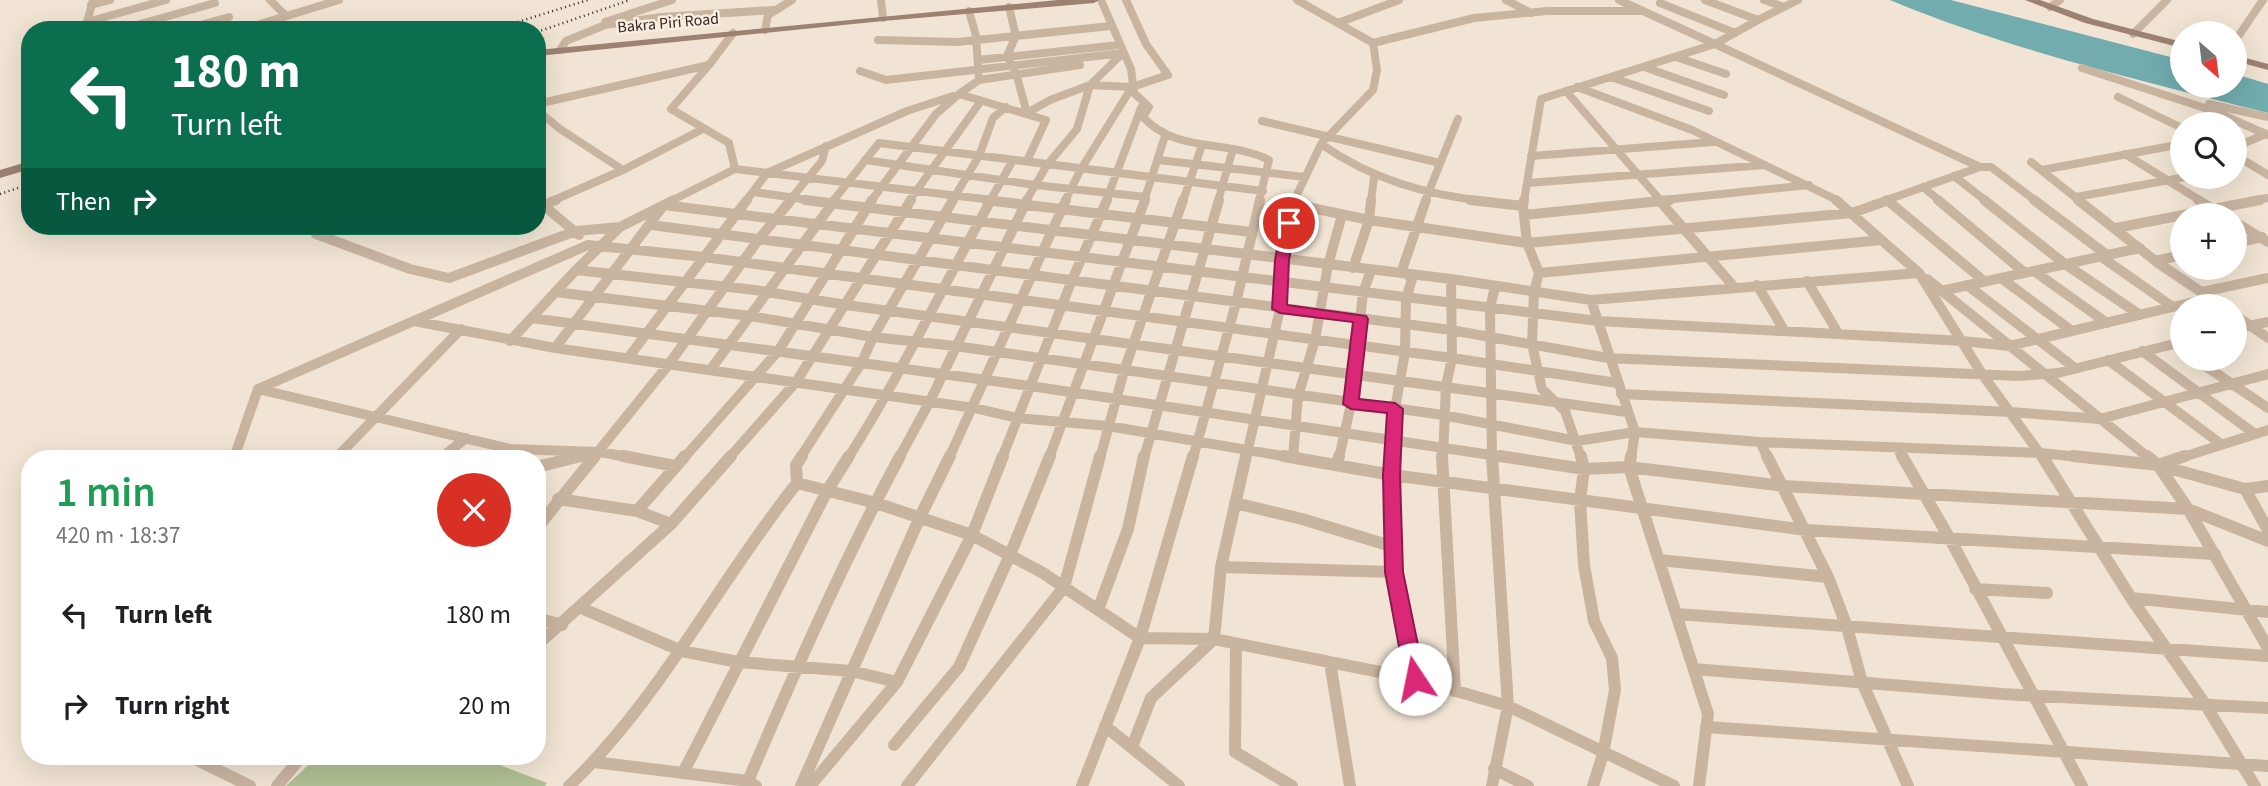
<!DOCTYPE html>
<html lang="en">
<head>
<meta charset="utf-8">
<style>
  body { margin:0; font-family:"Source Sans 3",sans-serif; background:#f2f2f2; color:#202124; height:100vh; display:flex; flex-direction:column; font-size:26px; white-space:nowrap }
  * { box-sizing:border-box; margin:0 }
  p { font-size:23px; color:#757577 }
  .icon { flex:none; width:38px; height:38px; fill:none; stroke:currentColor; stroke-width:2; stroke-linecap:round; stroke-linejoin:round }
  .map { position:relative; flex:1; overflow:hidden }
  .panel { position:absolute; left:21px; top:450px; width:525px; height:315px; display:flex; flex-direction:column; background:#fff; border-radius:28px; box-shadow:0 7px 28px #0002 }
  .panel>* { flex:none }
  .banner { position:absolute; left:21px; top:21px; width:525px; height:214px; border-radius:28px; box-shadow:0 7px 28px #0002; background:#0b6e4f; color:#fff; overflow:hidden }
  .needle { width:46px; rotate:152deg }
  .buttons { position:absolute; left:2170px; top:21px; display:grid; gap:14px }
  .buttons a { display:grid; place-items:center; width:77px; height:77px; border-radius:50%; background:#fff; box-shadow:0 7px 28px #0002; font-size:35px }
  .pin { position:absolute; display:grid; place-items:center; width:60px; height:60px; color:#fff; margin:-30px; border:4px solid #fff; border-radius:50%; box-shadow:0 2px 7px #0007 }
  .me { position:absolute; width:77px; margin:-38px; rotate:349deg; stroke-linejoin:round; filter:drop-shadow(0 0 5px #0008) }
  .turn { display:flex; align-items:center; gap:24px; height:147px; padding:0 35px; font-size:32px }
  .turn .icon { width:91px; height:91px; stroke-width:2.5 }
  .turn b { display:block; font-size:49px; line-height:60px }
  .then { display:flex; align-items:center; height:66px; padding:0 35px; background:#0003; gap:14px; font-size:26px }
  .round { display:grid; place-items:center; flex:none; width:74px; height:74px; border-radius:37px; background:#f2f2f2 }
  .headline { display:flex; align-items:center; justify-content:space-between; height:119px; padding:0 35px }
  h1 { font-size:42px; font-weight:600; line-height:52px; color:#1e9e55 }
  ul { padding:0; list-style:none }
  li { display:flex; align-items:center; gap:21px; height:91px; padding:0 35px }
  li div { flex:1 }
  li b { display:block; font-size:26px }
  li em { font-style:normal }
  .map>svg:first-child { display:block }
  .green { fill:#b1c094 }
  .water { fill:#72acaf }
  .lines { fill:none; stroke-linecap:round; stroke-linejoin:round }
  .street-far2 { stroke:#c9b4a0; stroke-width:8 }
  .street-far1 { stroke:#c9b4a0; stroke-width:10 }
  .street { stroke:#c9b4a0; stroke-width:12 }
  .secondary { fill:#9d8272; fill-rule:evenodd }
  .rail { stroke:#332924; stroke-width:2.5; stroke-dasharray:1 3.5; stroke-linecap:butt }
  .route { fill:#db2777; stroke:#8e194d; stroke-width:2 }
  .labels { text-anchor:middle; stroke-width:5; stroke-linejoin:round; paint-order:stroke }
  .far-street-label { font-size:16px; fill:#332924; stroke:#f9eee0 }
</style>
</head>
<body>
<div class="map">
<svg width="2268" height="786" viewBox="0 0 2268 786">
  <rect width="100%" height="100%" fill="#f1e4d4"/>
  <path class="green" d="M318,756H476L547,783L545,786H286Z"/>
  <path class="water" d="M1890,0H1951L2182,60V86H2235V74L2268,84V113C2143,81 2009,50 1890,0Z"/>
  <g class="lines">
    <path class="street-far2" d="M270,0L286,16
      M881,0L883,18
      M1101,0L1131,69L1134,93L1149,107L1143,117C1177,154 1227,139 1269,160L1259,201
      M1297,0L1373,43L1474,18L1547,11H1643L1619,0
      M1506,0L1531,13
      M1705,0L1758,20L1798,0
      M1764,0L1784,7
      M1660,3L1735,33
      M91,5L110,0
      M1009,7L1016,36L1007,56L1016,73L1027,113
      M2050,7L2060,0
      M969,11L976,36L979,80L959,94L1046,120L1027,161
      M87,22L166,0
      M1338,23L1399,0
      M605,25L661,17L774,10
      M85,30L93,0
      M119,30L215,3
      M183,30L229,17
      M241,30L339,0
      M765,30L768,15L792,0
      M2133,34L2167,0
      M878,40L957,42L1111,26
      M2235,41L2263,0
      M1715,44L1758,20
      M1715,44L1980,167L1884,201
      M560,50L566,41L605,25V22L672,0
      M1676,57L1726,74
      M978,60L1119,45
      M1644,67L1724,95
      M2082,68L2214,111
      M860,71L886,80L1123,53
      M1611,77L1709,111
      M979,80L1080,65
      M1577,87L1692,130L1839,201
      M1566,91L1661,201
      M2118,97L2182,128
      M537,104L709,65L733,33
      M537,110L560,129L623,170L552,201
      M1027,113L1050,100L1090,85L1132,87L1168,75L1146,44L1126,0
      M2268,117L2209,104L2214,111L2268,135
      M1262,121L1440,163
      M1321,144C1371,179 1424,194 1483,201
      M2235,147L2266,134
      M2125,154L2201,201
      M2235,155L2268,175
      M1531,156L1713,142
      M865,160L1035,185L1146,197
      M1159,160L1305,177
      M2031,162L2080,201
      M1980,167H1991L2036,201
      M735,169L1000,201
      M623,170L703,129
      M2042,170L2182,144
      M1954,176L1986,201
      M1527,183L1765,165
      M1923,187L1940,201
      M754,192L816,201
      M2076,197L2186,177
      M671,201L735,169L729,143L671,109L709,65
      M746,201L767,173L907,111L953,96
      M789,201L822,161L826,146
      M833,201L879,143L1263,191
      M871,201L936,114L959,94
      M909,201L981,101
      M952,201L979,156L993,118L1006,107
      M990,201L1013,160
      M1026,201L1047,165L1077,129L1090,85L1123,53
      M1065,201L1081,169L1132,87
      M1106,201L1141,108
      M1144,201L1165,136
      M1183,201L1202,145
      M1218,201L1233,149
      M1294,201L1321,144L1373,90L1377,70L1373,43
      M1371,201L1374,178
      M1425,201L1458,119
      M1524,201L1541,99L1715,44L1643,11
      M1654,201L1809,185
      M2251,201L2268,198"/>
    <path class="street-far1" d="M537,200L579,235
      M674,200L620,227L576,270L755,290L846,305L1627,412
      M805,200L1451,279L1591,300L1919,273L1836,200
      M986,200L1251,232
      M1470,200L1523,206L1524,200
      M1659,200L1735,288
      M1887,200L1984,281
      M1938,200L2025,273
      M1984,200L2065,264L2140,315
      M2034,200L2107,255
      M2078,200L2158,263L2222,306
      M2198,200L2223,215
      M1293,204L1369,220L1527,243L1852,213L1889,200
      M1523,206L1527,243L1539,273L1534,292L1532,344L1542,389L1565,411L1581,458
      M537,208L556,200
      M1524,215L1670,200
      M2235,222L2268,242
      M651,225L1451,330L1608,358L2019,376L2058,373L2182,342
      M317,226L316,234L410,269L449,278L576,231L620,227
      M2116,228L2260,200
      M2235,243L2262,237
      M2100,256L2173,307
      M2155,261L2182,255
      M1353,268L1369,220L1371,200
      M2034,271L2107,323
      M1539,273L1882,240
      M1919,273L1982,374L2043,458
      M2001,278L2072,331
      M1927,279L2149,458
      M1807,281L1838,333
      M1757,285L1784,330
      M1967,285L2075,368
      M1941,291L2140,248
      M555,292L750,316L873,337L955,346L1443,415L1577,441L1635,432L1760,442L2040,453L2090,458
      M2202,292L2268,278
      M1591,300L1635,432L1631,458
      M2235,315L2268,338
      M532,318L1030,386L1511,458
      M414,321L555,348L974,408L1017,418L1108,426L1294,458
      M2235,329L2268,322
      M510,341L576,270
      M555,348L664,205L1598,321L1963,341L2009,346L2210,298
      M2142,351L2255,434
      M628,358L747,200
      M2195,359L2268,408
      M2108,360L2221,444
      M711,369L835,200
      M258,389L510,449L600,452L633,458
      M1621,394L2011,412L2100,419L2268,374
      M1760,442L1768,458
      M1897,448L1903,458
      M234,458L258,389L588,245L704,257L1452,358L1617,383
      M336,458L461,329
      M441,458L466,438
      M573,458L586,455
      M593,458L669,364L759,239L791,200
      M684,458L779,350L872,200
      M729,458L796,382L911,200
      M800,458L862,362L873,337L953,200
      M848,458C901,375 943,286 991,200
      M899,458L930,401L1027,200
      M949,458L1066,200
      M1002,458L1072,280L1107,200
      M1049,458L1145,200
      M1100,458L1124,371L1183,200
      M1144,458L1219,200
      M1193,458L1236,303L1260,200
      M1246,458L1280,309L1282,260L1295,200
      M1293,458L1298,396L1315,340L1328,265L1342,215
      M1339,458L1351,404L1363,293L1371,270
      M1393,458L1395,409L1405,352L1406,299L1412,279L1402,270L1426,200
      M1443,458L1446,386L1452,358L1451,279
      M1492,458L1490,308L1495,287
      M2180,458L2268,430"/>
    <path class="street" d="M623,456L675,466
      M1284,456L1392,475L1806,530L2215,554
      M1393,456L1394,572L1415,679
      M1442,456L1455,691
      M1492,456L1508,706L1492,786
      M1500,456L1584,469L1629,467L1784,486L2188,509L2268,541
      M1581,456L1584,469L1580,501L1584,565L1594,621L1612,658L1615,690L1603,754L1593,786
      M1631,456L1629,467L1708,714L1699,786
      M1767,456L1828,577L1847,627L1862,682L1908,786
      M1902,456L1950,539L2082,786
      M2042,456L2131,598L2205,704L2255,786
      M2073,456L2158,465L2245,489L2268,486
      M2147,456L2158,465L2188,509L2268,648
      M441,458L443,456
      M1337,465L1339,456
      M2158,465L2185,456
      M537,467L581,456
      M797,483L876,503L972,535L1043,573L1140,638L1214,639L1415,679L1508,706L1674,786
      M2245,489L2268,530
      M558,499L637,511
      M1235,503L1302,519L1394,547
      M671,524L637,511L685,456
      M537,528L595,456
      M1659,560L1828,577
      M1221,567L1394,572
      M1975,589L2047,593
      M2131,598L2268,612
      M581,608L682,651L738,662L851,671L897,682
      M1098,610L1128,529L1144,456
      M1676,614L2268,656
      M537,618L562,625
      M1236,644L1235,752L1292,786
      M537,645L671,524L731,456
      M1330,662L1350,786
      M1694,669L2003,694L2268,708
      M1105,726L1179,786
      M1706,727L2268,766
      M894,745L959,667L1010,555L1050,456
      M1132,747L1151,698L1214,639L1221,567L1246,456
      M189,756L250,786
      M594,762L748,781L756,786
      M1494,769L1528,786
      M683,773L827,491L849,456
      M748,781C795,671 843,562 900,456
      M277,786L302,756
      M569,786C661,698 718,582 797,483L796,465L802,456
      M801,786L920,517L950,456
      M810,786L897,682L972,535L1003,456
      M907,786L1064,587L1100,456
      M1082,786L1140,638L1193,456"/>
    <path class="secondary" d="M1058,0H1099L1094,3L883,21L537,56V50Z
      M2025,0H2040L2093,19L2182,42V48L2085,23Z
      M2235,55L2268,64V70L2235,61Z
      M30,161V169L0,178V170Z"/>
    <path class="rail" d="M492,30L588,0
      M537,32L630,0
      M0,194L30,184"/>
  </g>
  <path class="route" d="M1289,219L1296,223L1289,260L1287,305L1366,316L1368,319L1359,399L1395,403L1403,409L1400,475L1403,572L1425,679L1422,685L1415,687L1408,685L1405,679L1385,572L1383,475L1387,413L1351,409L1343,404L1353,322L1280,313L1272,309L1275,260L1282,223Z"/>
  <g class="labels">
    <g class="far-street-label">
      <text transform="translate(668 22) rotate(-5)" y="6">Bakra Piri Road</text>
    </g>
  </g>
</svg>
<div class="buttons">
<a><svg class="needle" viewBox="-14 -14 28 28"><path d="M0-13l5 13h-10z" fill="#e53935"/><path d="M0 13l5-13h-10z" fill="#757577"/></svg></a>
<a><svg class="icon" aria-label="search" viewBox="0 0 24 24"><circle cx="10" cy="10" r="6"/><path d="M15 15l6 6"/></svg></a>
<a>+</a>
<a>−</a>
</div>
<div class="pin" style="left:1289px;top:223px;background:#d93025"><svg class="icon" aria-label="arrive" viewBox="0 0 24 24"><path d="M6 21V4h12l-3 4 3 4H6"/></svg></div>
<svg class="me" style="left:1415px;top:679px" viewBox="-20 -20 40 40"><circle r="19" fill="#fff"/><path d="M0-13L10 11 0 6-10 11z" fill="#db2777"/></svg>
<div class="banner">
<div class="turn"><svg class="icon" aria-label="left" viewBox="0 0 24 24"><path d="M17 20v-9H6M10 6l-5 5 5 5"/></svg><div><b>180 m</b>Turn left</div></div>
<div class="then">Then<svg class="icon" aria-label="right" viewBox="0 0 24 24"><path d="M7 20v-9h11M14 6l5 5-5 5"/></svg></div>
</div>
<section class="panel">
<div class="headline"><div><h1>1 min</h1><p>420 m · 18:37</p></div><a class="round" style="background:#d93025;color:#fff"><svg class="icon" aria-label="close" viewBox="0 0 24 24"><path d="M6 6l12 12M18 6L6 18"/></svg></a></div>
<ul>
<li><svg class="icon" aria-label="left" viewBox="0 0 24 24"><path d="M17 20v-9H6M10 6l-5 5 5 5"/></svg><div><b>Turn left</b></div><em>180 m</em></li>
<li><svg class="icon" aria-label="right" viewBox="0 0 24 24"><path d="M7 20v-9h11M14 6l5 5-5 5"/></svg><div><b>Turn right</b></div><em>20 m</em></li>
</ul>
</section>
</div>
</body>
</html>
